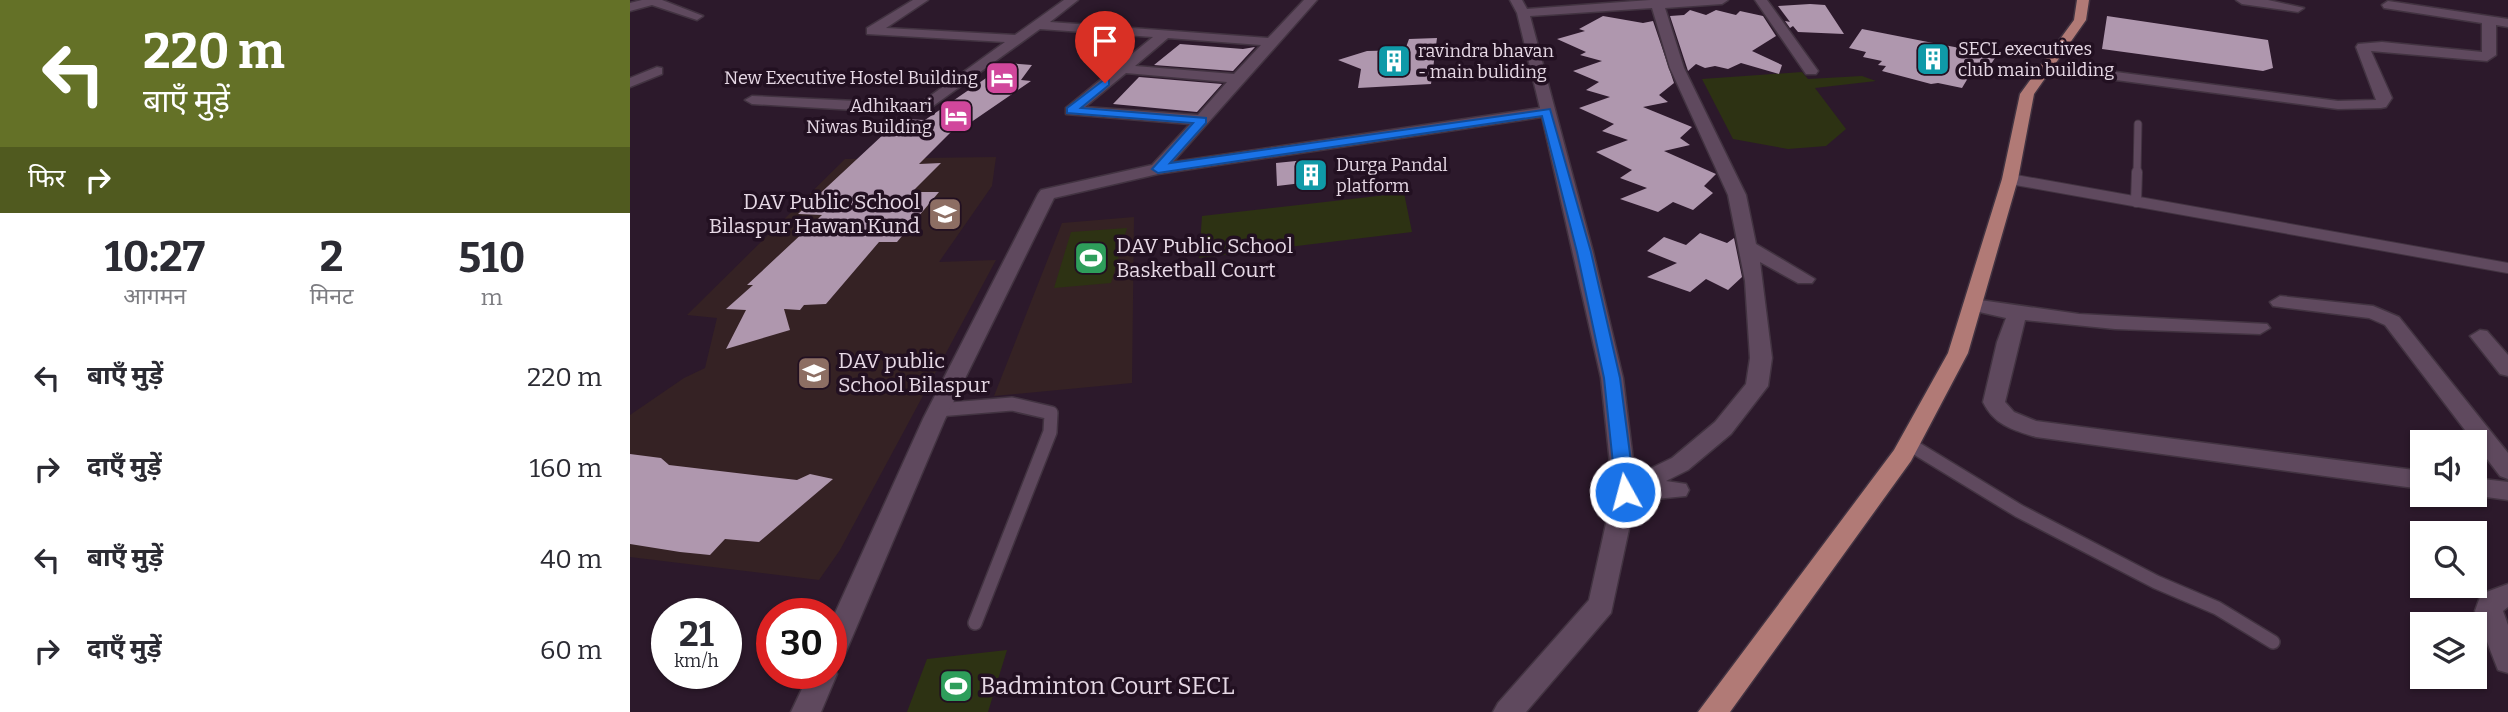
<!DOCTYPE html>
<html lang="hi">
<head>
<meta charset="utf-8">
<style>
  body { margin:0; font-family:Bitter,"Noto Sans Devanagari",serif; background:#f2f2f3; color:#2b2b33; height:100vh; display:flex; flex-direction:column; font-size:26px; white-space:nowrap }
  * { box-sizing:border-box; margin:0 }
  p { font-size:23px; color:#7c7c81 }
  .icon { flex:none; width:38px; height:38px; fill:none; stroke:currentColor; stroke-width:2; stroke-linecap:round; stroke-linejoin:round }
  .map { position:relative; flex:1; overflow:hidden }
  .drawer { display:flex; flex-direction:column; background:#fff; width:630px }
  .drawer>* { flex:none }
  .top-card { background:#647127; color:#fff; overflow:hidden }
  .fabs { position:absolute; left:1780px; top:430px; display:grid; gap:14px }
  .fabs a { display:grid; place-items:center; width:77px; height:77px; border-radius:0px; background:#fff; box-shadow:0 2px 5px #0004; font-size:35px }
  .speed { position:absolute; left:21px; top:598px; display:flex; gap:14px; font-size:35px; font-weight:700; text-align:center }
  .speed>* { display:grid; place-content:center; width:91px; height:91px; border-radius:50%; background:#fff; box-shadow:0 2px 5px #0004; line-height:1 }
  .speed small { font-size:18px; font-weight:400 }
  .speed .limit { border:10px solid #d22; background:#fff; color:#111 }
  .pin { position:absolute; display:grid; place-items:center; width:60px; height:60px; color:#fff; margin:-72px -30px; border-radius:50% 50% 50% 0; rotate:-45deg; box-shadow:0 0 7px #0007 }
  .pin .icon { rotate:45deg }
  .me { position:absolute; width:77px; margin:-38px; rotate:353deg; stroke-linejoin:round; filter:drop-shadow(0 0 5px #0008) }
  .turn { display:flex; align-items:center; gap:24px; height:147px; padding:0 28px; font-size:32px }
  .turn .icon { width:91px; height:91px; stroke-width:2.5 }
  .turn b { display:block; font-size:49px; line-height:60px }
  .then { display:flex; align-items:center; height:66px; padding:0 28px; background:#0003; gap:14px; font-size:26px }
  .eta { display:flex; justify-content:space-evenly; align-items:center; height:119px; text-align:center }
  .eta b { font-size:42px; font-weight:700; line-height:49px }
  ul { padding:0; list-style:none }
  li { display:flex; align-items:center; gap:21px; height:91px; padding:0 28px }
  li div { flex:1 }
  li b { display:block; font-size:26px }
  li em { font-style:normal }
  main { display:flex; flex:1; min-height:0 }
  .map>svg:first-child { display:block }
  .education { fill:#352224 }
  .green { fill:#2d3213 }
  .building { fill:#af97ae }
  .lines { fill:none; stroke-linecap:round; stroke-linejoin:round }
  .lane-far2-casing { stroke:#423341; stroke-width:9 }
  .lane-far1-casing { stroke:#423341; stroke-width:12 }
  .lane-casing { stroke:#423341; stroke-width:16 }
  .street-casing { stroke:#423341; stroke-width:3 }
  .primary-casing { stroke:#423341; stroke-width:3 }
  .lane-far2 { stroke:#5f495e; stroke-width:7 }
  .lane-far1 { stroke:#5f495e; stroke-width:10 }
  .lane { stroke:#5f495e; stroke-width:13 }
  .street { fill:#5f495e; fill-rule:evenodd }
  .primary { fill:#b17a76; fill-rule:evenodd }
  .route { fill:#1a73e8; stroke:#114b97; stroke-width:2 }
  .labels { text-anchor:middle; stroke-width:7; stroke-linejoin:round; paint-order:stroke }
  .far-poi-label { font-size:18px; fill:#e6d8e5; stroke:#221021; text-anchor:start }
  .poi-label { font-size:21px; fill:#e6d8e5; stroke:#221021; text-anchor:start }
  .near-poi-label { font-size:24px; fill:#e6d8e5; stroke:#221021; text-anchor:start }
</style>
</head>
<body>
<main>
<section class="drawer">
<div class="top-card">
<div class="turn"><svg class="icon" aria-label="left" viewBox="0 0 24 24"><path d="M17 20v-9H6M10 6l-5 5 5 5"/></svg><div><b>220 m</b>बाएँ मुड़ें</div></div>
<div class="then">फिर<svg class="icon" aria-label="right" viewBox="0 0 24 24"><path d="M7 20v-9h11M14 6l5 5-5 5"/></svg></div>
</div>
<div class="eta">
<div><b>10:27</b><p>आगमन</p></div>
<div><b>2</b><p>मिनट</p></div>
<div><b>510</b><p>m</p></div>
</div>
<ul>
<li><svg class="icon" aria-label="left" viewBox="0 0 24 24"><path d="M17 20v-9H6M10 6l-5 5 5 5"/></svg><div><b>बाएँ मुड़ें</b></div><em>220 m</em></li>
<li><svg class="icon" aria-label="right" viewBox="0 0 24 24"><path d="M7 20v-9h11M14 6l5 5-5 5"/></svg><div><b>दाएँ मुड़ें</b></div><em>160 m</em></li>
<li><svg class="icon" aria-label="left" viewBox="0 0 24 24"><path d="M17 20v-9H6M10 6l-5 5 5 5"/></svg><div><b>बाएँ मुड़ें</b></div><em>40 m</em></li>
<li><svg class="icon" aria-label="right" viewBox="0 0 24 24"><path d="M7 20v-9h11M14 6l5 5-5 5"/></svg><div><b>दाएँ मुड़ें</b></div><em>60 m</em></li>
</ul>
</section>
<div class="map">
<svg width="1878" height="712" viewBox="0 0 1878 712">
  <rect width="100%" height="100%" fill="#2c192b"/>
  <path class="education" d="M366,157L362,186L309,262L366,260L210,550L189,580L0,557V415L54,378L75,368L87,318L57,315L215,159Z
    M504,217L502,383L364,396L432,223Z"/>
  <path class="green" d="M1172,72L1178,79L1232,76L1246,81L1185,88L1216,129L1196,146L1158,149L1103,139L1072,79Z
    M774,193L782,232L569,258L572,216Z
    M497,228L481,283L424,288L441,232Z
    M377,650L358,712H277L297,659Z"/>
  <path class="building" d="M1180,4L1195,5L1214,34L1168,32L1163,26L1160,28L1155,21L1160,22L1148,6Z
    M1060,10L1076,15L1086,10L1106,15L1110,11L1133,16L1146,36L1122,51L1152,65L1149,74L1111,63L1098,69L1085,66L1075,68L1066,64L1058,71L1040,16L1054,15Z
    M973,16L1013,23L1023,21L1044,83L1029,95L1038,102L1013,107L1062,127L1050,138L1060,145L1034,151L1086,174L1074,186L1083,193L1063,210L1043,202L1028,212L990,199L1017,188L990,178L1002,170L966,152L998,140L972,131L984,124L949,108L980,97L956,90L969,82L943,71L972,61L950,55L956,52L927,39L955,31L949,29Z
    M1477,16L1638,40L1643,68L1633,71L1472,49Z
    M1232,29L1298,42L1367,55L1353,76L1341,73L1332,88L1308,83L1301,84L1252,71L1256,66L1248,65L1252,61L1233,57L1236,52L1219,48Z
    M807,38L801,84L728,88L731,69L708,60L737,51L775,50L779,39Z
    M550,44L613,49L625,47L603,71L524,65Z
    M378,63L402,65L391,80L401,81L334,127L322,131L289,164L311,163L282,192H309L267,242H249L196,304L174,305L170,310L154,309L160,330L96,349L116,310L96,309L123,285H117L192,215L168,214L270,119L295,120Z
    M509,77L592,84L567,112L483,104Z
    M686,159L689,181L647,186L646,163Z
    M1070,233L1097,243L1104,238L1112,277L1098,290L1076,279L1060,292L1017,277L1047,263L1017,251L1034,237L1056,245Z
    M0,454L31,458L39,465L167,480L180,474L203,479L129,542L95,539L80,555L50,552L0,544Z"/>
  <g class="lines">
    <g class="lane-far2-casing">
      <path id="lane-far2" d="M1507,174L1508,124"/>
    </g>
    <g class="lane-far1-casing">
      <path id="lane-far1" d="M1380,179L1878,268
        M1506,202L1507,172
        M364,405H389"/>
    </g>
    <g class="lane-casing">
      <path id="lane" d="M308,410L382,404L421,413L420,432L345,623
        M1279,444L1389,511L1526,582L1587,608L1643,642"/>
    </g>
    <g class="street-casing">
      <path id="street" d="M12,0H32L73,16L67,20L22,5L0,11V3Z
        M283,0H298L256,28L385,35L434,0H448L420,22L638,38L674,0H687L543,162L910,108L887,13L880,0H892L897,9L1020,0H1098L1092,4L1035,8L1054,68L1116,195L1126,244L1185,279L1182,283H1168L1130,262L1142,358L1138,386L1101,434L1058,470L1036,481L1056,484L1059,490L1056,496L1005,501L981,613L896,712H863L868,703L959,600L983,492L971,378L912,117L528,174L424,198L315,419L215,654L211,663L203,665L207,674L191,712H161L179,674H201V622L293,419L408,194L411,190L522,165L560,124L436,114V108L523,37L410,29L292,114L122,104L115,100L122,96L289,104L375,42L237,34V28ZM1022,8L1040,68L1098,195L1115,281L1120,358L1116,384L1085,422L1042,458L1005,476L993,378L963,252L900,16ZM538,38L631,45L604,74L505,66ZM496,73L597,82L568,115L455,107Z
        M1125,0H1137L1188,71L1186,74H1176Z
        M1606,0H1638L1674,8L1668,12L1612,4Z
        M1758,1L1878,19V27L1866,25V55L1857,61L1741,51L1762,98L1756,107L1751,108L1708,109L1417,71L1410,67L1417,63L1708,101L1746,100L1726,47L1728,44L1752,42L1852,52V23L1754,8L1752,5Z
        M27,67L32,68V74L0,87V78Z
        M1650,296L1743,306L1769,317L1878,453V479L1870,476L1755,325L1739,318L1643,306L1640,302Z
        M1343,299L1449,314L1637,324L1640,328L1630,334L1485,329L1395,320L1375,402L1384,412L1406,421L1792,471V489L1406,437C1383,430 1364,425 1353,402L1367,342L1376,318L1336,309L1333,305L1336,301Z
        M1850,330L1857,331L1878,355V376L1870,374L1840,336Z
        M1844,478L1878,482V500L1842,495H1844Z
        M1878,584V607L1873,611L1878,625V673L1868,670L1845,611L1851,594Z"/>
    </g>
    <g class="primary-casing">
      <path id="primary" d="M1447,0H1459L1456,20L1404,94L1388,179L1338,353L1281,461L1100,712H1068L1264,450L1318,353L1372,179L1390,94L1444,20Z"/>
    </g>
    <use href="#lane-far2" class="lane-far2"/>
    <use href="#lane-far1" class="lane-far1"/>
    <use href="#lane" class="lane"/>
    <use href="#street" class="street"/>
    <use href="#primary" class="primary"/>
  </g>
  <path class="route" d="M475,79L479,80V85L451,108L576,118V123L540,163L920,109L961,252L990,378L1005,492L1002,497L995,499L986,492L974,378L947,252L912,116L528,173L522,169L563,123L437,113V108Z"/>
  <defs>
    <g id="building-square" transform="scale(1.75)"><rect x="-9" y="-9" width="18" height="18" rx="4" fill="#0f9aa8" stroke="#221021"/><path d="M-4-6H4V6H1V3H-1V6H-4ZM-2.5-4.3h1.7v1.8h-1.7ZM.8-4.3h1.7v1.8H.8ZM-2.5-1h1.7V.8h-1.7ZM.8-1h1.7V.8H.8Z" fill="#fff"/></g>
    <g id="hotel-square" transform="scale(1.75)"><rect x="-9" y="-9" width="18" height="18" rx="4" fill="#d1479c" stroke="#221021"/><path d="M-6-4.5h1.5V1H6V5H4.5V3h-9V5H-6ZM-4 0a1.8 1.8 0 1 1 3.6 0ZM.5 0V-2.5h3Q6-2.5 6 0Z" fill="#fff"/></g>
    <g id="school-square" transform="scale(1.75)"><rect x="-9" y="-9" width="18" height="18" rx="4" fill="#8d6e63" stroke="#221021"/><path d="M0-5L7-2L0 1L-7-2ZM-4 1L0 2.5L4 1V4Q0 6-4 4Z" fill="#fff"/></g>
    <g id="stadium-square" transform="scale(1.75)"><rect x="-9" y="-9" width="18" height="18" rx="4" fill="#2e9e5b" stroke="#221021"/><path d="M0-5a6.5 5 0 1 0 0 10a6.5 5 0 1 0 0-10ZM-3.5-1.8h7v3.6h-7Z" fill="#fff"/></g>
  </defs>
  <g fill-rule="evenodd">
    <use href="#building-square" x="1303" y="59"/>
    <use href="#building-square" x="764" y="61"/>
    <use href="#hotel-square" x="372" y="78"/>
    <use href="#hotel-square" x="326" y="116"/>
    <use href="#building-square" x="681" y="175"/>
    <use href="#school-square" x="315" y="214"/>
    <use href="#stadium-square" x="461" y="258"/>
    <use href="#school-square" x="184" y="373"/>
    <use href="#stadium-square" x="326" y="686"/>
  </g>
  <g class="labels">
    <g class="far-poi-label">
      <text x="1328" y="55">SECL executives<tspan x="1328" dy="21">club main building</tspan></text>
      <text x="788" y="57">ravindra bhavan<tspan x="788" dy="21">- main buliding</tspan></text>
      <text x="348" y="84" text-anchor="end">New Executive Hostel Building</text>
      <text x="302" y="112" text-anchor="end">Adhikaari<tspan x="302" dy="21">Niwas Building</tspan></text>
      <text x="706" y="171">Durga Pandal<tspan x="706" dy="21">platform</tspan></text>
    </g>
    <g class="poi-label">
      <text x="290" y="209" text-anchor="end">DAV Public School<tspan x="290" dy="24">Bilaspur Hawan Kund</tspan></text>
      <text x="486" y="253">DAV Public School<tspan x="486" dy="24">Basketball Court</tspan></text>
      <text x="208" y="368">DAV public<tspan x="208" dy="24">School Bilaspur</tspan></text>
    </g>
    <g class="near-poi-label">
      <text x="350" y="694">Badminton Court SECL</text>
    </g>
  </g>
</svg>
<div class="fabs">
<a><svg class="icon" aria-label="sound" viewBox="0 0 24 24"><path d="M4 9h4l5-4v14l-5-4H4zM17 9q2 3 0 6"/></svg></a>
<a><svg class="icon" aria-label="search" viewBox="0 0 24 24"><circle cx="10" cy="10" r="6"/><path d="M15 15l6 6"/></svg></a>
<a><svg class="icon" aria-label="layers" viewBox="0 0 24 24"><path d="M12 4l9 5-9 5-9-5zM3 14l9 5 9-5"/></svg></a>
</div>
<div class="speed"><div>21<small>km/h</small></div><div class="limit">30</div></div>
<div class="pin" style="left:475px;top:83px;background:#d93025"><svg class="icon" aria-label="arrive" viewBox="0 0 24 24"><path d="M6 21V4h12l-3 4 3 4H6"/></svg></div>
<svg class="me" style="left:995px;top:492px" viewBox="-20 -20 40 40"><circle r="17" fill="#1a73e8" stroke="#fff" stroke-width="3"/><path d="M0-11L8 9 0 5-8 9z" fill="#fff"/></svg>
</div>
</main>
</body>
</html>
